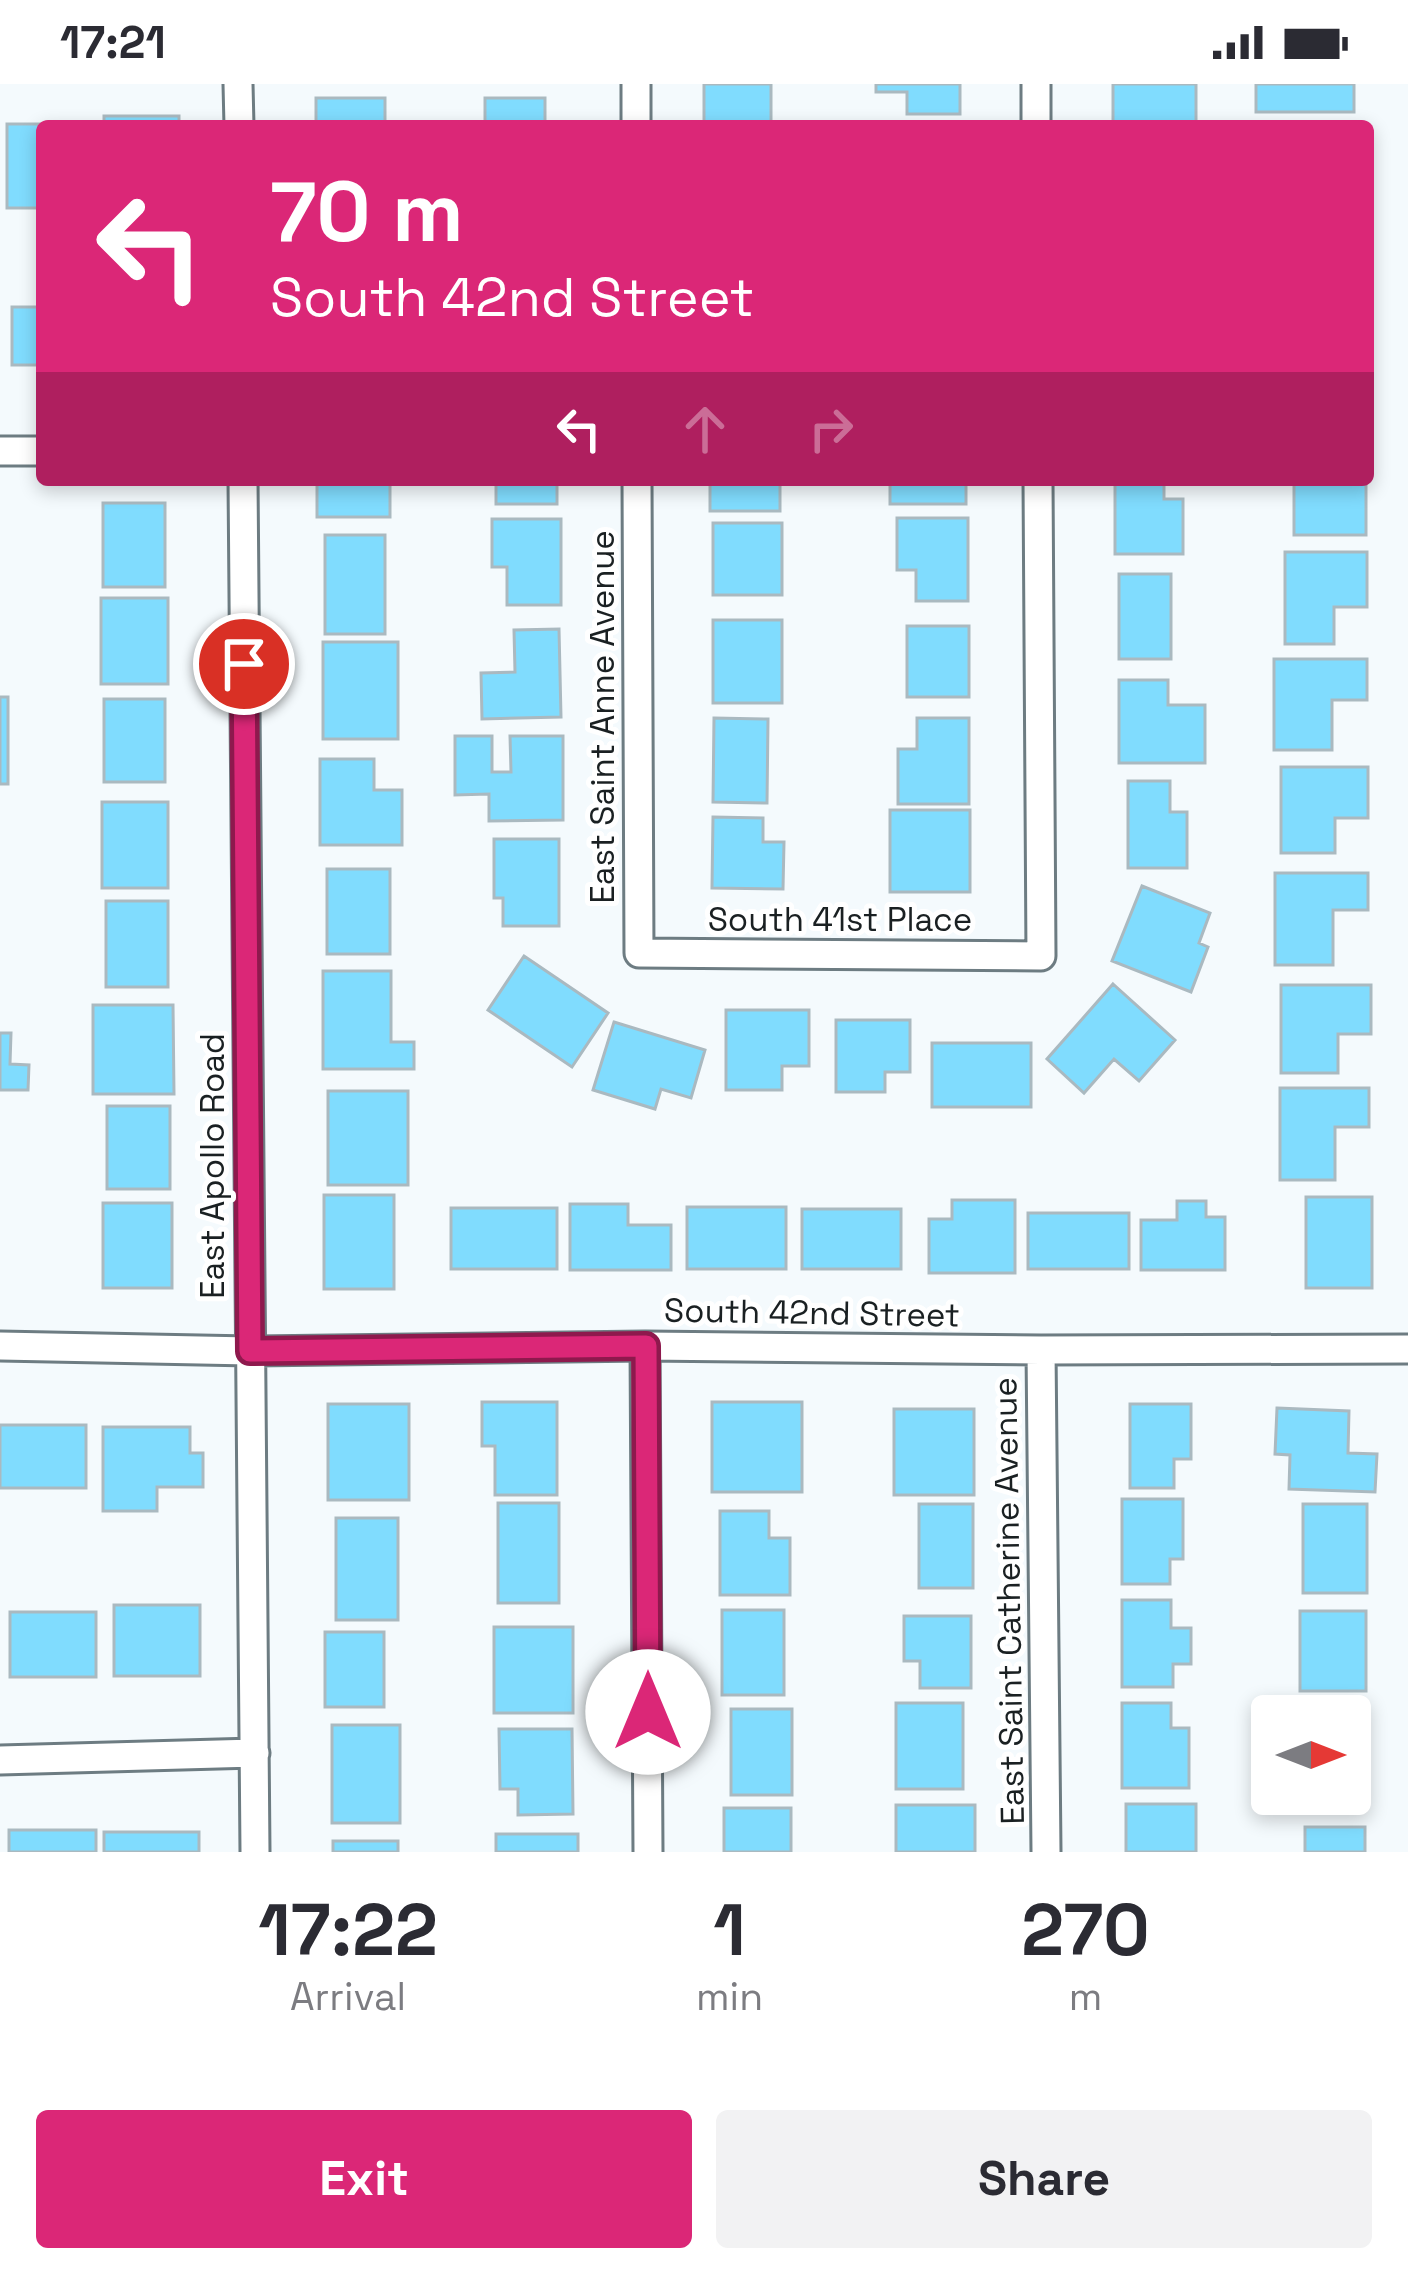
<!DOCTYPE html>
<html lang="en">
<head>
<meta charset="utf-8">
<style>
  body { margin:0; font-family:"Space Grotesk",sans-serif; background:#f2f2f3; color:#2b2b33; height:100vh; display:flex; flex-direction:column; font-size:45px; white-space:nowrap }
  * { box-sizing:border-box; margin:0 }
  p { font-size:39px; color:#7c7c81 }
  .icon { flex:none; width:66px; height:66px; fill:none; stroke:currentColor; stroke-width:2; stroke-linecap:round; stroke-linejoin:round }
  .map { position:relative; height:1768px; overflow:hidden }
  .sheet { display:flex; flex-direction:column; background:#fff; flex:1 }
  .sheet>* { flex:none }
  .banner { position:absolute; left:36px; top:36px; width:1338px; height:366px; border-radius:12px; box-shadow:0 6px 18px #0003; background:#db2777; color:#fff; overflow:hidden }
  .needle { width:78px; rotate:90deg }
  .buttons { position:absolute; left:1251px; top:1611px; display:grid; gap:24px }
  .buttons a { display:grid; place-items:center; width:120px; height:120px; border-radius:12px; background:#fff; box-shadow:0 6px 18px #0003; font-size:60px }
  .pin { position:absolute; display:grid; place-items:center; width:102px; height:102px; color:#fff; margin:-51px; border:6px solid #fff; border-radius:50%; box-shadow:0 3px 12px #0007 }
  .me { position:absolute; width:132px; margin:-66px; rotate:0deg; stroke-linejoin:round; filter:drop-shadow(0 0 9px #0008) }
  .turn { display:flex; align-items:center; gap:42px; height:252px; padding:0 36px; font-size:54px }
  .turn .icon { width:156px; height:156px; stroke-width:2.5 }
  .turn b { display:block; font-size:84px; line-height:102px }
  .lanes { display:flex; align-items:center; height:114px; padding:0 36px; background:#0003; justify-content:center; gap:60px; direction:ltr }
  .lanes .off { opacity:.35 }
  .eta { display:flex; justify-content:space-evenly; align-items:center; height:204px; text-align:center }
  .eta b { font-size:72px; font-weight:600; line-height:84px }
  .button { display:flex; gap:24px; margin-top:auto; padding:24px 36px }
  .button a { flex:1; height:138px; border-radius:12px; background:#db2777; color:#fff; font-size:48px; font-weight:600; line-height:138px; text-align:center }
  .button a+a { background:#f2f2f3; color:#2b2b33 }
  .status { display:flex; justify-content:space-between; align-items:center; height:84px; padding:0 60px; background:#fff; direction:ltr }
  .status svg { height:33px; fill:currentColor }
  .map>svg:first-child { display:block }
  .building { fill:#80dcfe; stroke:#aab9c0; stroke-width:3 }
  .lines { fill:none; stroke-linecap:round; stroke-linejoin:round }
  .street-casing { stroke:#6d7c82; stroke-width:33 }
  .street { stroke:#fff; stroke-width:27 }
  .route-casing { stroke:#8e194d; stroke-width:30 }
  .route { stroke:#db2777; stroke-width:21 }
  .labels { text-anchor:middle; stroke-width:10; stroke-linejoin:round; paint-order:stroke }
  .street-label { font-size:33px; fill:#1a2022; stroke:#fff }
</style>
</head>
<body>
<div class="status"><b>17:21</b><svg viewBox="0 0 49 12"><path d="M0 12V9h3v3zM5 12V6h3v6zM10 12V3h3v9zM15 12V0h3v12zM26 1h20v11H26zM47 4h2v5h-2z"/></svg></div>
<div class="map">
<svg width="1408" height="1768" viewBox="0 0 1408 1768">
  <rect width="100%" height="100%" fill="#f4fafd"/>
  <path class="building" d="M704,0H771V38H704Z
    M876,0H960V30H907V8H876Z
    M1113,0H1196V42H1113Z
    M1256,0H1354V28H1256Z
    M316,14H385V42H316Z
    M485,14H545V42H485Z
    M104,32H179V42H104Z
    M7,40H98V42H42V124H7Z
    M12,223H42V281H12Z
    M317,396H390V433H317Z
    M496,396H557V420H496Z
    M710,396H780V427H710Z
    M890,396H966V420H890Z
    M1115,396H1164V415H1183V470H1115Z
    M1294,396H1366V451H1294Z
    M103,419H165V503H103Z
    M897,434H968V517H916V486H897Z
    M492,435H561V521H507V483H492Z
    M713,439H782V511H713Z
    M325,451H385V550H325Z
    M1285,468H1367V523H1334V560H1285Z
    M1119,490H1171V575H1119Z
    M101,514H168V600H101Z
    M713,536H782V619H713Z
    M907,542H969V613H907Z
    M559,545L561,633L482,635L481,589L515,588L514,546Z
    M323,558H398V655H323Z
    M1274,575H1367V616H1332V666H1274Z
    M1119,596H1168V621H1205V679H1119Z
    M0,613H8V700H0Z
    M104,615H165V698H104Z
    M714,634L768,635L767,719L713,718Z
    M917,634H969V720H898V665H917Z
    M455,652H492V688H511L510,652H563V736L489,737V710L455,711Z
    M320,675H374V706H402V761H320Z
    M1281,683H1368V734H1335V769H1281Z
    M1128,697H1170V728H1187V784H1128Z
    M102,718H168V804H102Z
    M890,726H970V808H890Z
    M713,733L763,734V758H784L783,805L712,804Z
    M494,755H559V842H503V814H494Z
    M327,785H390V870H327Z
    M1275,789H1368V826H1333V881H1275Z
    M1142,802L1210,829L1199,859L1208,863L1191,908L1112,877Z
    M106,817H168V903H106Z
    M524,872L608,929L572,983L488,926Z
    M323,887H391V958H414V985H323Z
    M1113,900L1175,956L1139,997L1114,975L1084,1009L1047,975Z
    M1281,901H1371V950H1338V989H1281Z
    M93,921H173L174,1010H93Z
    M726,926H809V982H782V1006H726Z
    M836,936H910V988H885V1008H836Z
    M614,938L705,966L691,1014L661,1005L655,1025L593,1006Z
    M0,949H11L10,980L29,981L28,1006H0Z
    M932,959H1031V1023H932Z
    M1280,1004H1369V1043H1335V1096H1280Z
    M328,1007H408V1101H328Z
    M107,1022H170V1105H107Z
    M324,1111H394V1205H324Z
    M1306,1113H1372V1204H1306Z
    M952,1116H1015V1189H929V1135H952Z
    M1177,1117H1206V1133H1225V1186H1141V1136H1177Z
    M103,1119H172V1204H103Z
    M570,1120H628V1141H671V1186H570Z
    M687,1123H786V1185H687Z
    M451,1124H557V1185H451Z
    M802,1125H901V1185H802Z
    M1028,1129H1129V1185H1028Z
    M482,1318H557V1411H495V1362H482Z
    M712,1318H802V1408H712Z
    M328,1320H409V1416H328Z
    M1130,1320H1191V1375H1174V1404H1130Z
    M1277,1324L1349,1327L1348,1369L1377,1370L1375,1408L1289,1405L1290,1371L1275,1370Z
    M894,1325H974V1411H894Z
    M0,1341H86V1404H0Z
    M103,1343H190V1369H203V1403H157V1427H103Z
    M1122,1415H1183V1475H1170V1500H1122Z
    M498,1419H559V1519H498Z
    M919,1420H973V1504H919Z
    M1303,1420H1367V1509H1303Z
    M720,1427H769V1454H790V1511H720Z
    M336,1434H398V1536H336Z
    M1122,1516H1171V1544H1191V1580H1173V1603H1122Z
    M114,1521H200V1592H114Z
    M722,1526H784V1611H722Z
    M1300,1527H1366V1607H1300Z
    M10,1528H96V1593H10Z
    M904,1532H971V1604H920V1577H904Z
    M494,1543H573V1629H494Z
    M325,1548H384V1623H325Z
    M896,1619H963V1705H896Z
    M1122,1619H1171V1644H1189V1704H1122Z
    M731,1625H792V1711H731Z
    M1299,1626H1363V1713H1299V1710H1350V1632H1299Z
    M332,1641H400V1739H332Z
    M499,1645H572L573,1730L518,1731V1705H500Z
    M1126,1720H1196V1768H1126Z
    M896,1721H975V1768H896Z
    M724,1724H791V1768H724Z
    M1305,1743H1365V1768H1305Z
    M9,1746H96V1768H9Z
    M104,1748H199V1768H104Z
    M496,1750H578V1768H496Z
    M333,1757H398V1768H333Z"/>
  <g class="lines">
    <g class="street-casing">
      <path id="street" d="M238,0L239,42
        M636,0V42
        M1036,0V42
        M0,367H42
        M243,396L255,1768
        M637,396L639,869L1041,872L1038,396
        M0,1262L250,1267L645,1262L1041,1266L1408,1265
        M645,1262L648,1768
        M1041,1266L1046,1768
        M0,1676L255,1669"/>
    </g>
    <use href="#street" class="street"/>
  </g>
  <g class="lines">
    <g class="route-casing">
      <path id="route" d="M244,580L250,1267L646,1262L648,1628"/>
    </g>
    <use href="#route" class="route"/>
  </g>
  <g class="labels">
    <g class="street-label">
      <text transform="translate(602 633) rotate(-90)" y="12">East Saint Anne Avenue</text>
      <text x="840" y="847">South 41st Place</text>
      <text transform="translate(212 1082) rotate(-90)" y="12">East Apollo Road</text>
      <text transform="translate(812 1228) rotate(1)" y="12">South 42nd Street</text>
      <text transform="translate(1008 1517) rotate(-91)" y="12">East Saint Catherine Avenue</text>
    </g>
  </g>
</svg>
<div class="buttons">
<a><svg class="needle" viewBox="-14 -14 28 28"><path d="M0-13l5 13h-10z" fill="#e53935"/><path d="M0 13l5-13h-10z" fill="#7c7c81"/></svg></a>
</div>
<div class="pin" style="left:244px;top:580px;background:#d93025"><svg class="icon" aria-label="arrive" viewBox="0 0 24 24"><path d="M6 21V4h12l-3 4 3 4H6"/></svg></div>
<svg class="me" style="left:648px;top:1628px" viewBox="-20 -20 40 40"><circle r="19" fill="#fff"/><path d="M0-13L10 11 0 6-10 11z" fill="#db2777"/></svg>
<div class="banner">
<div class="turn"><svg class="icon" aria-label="left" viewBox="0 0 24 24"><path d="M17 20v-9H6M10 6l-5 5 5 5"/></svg><div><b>70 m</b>South 42nd Street</div></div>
<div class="lanes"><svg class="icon" aria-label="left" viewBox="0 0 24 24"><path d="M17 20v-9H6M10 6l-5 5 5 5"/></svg><svg class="icon off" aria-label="ahead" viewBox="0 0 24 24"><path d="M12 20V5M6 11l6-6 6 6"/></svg><svg class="icon off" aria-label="right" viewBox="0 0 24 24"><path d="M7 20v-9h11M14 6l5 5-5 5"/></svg></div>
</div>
</div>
<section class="sheet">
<div class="eta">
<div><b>17:22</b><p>Arrival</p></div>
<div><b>1</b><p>min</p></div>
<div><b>270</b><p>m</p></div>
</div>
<div class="button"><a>Exit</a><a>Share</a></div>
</section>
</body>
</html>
